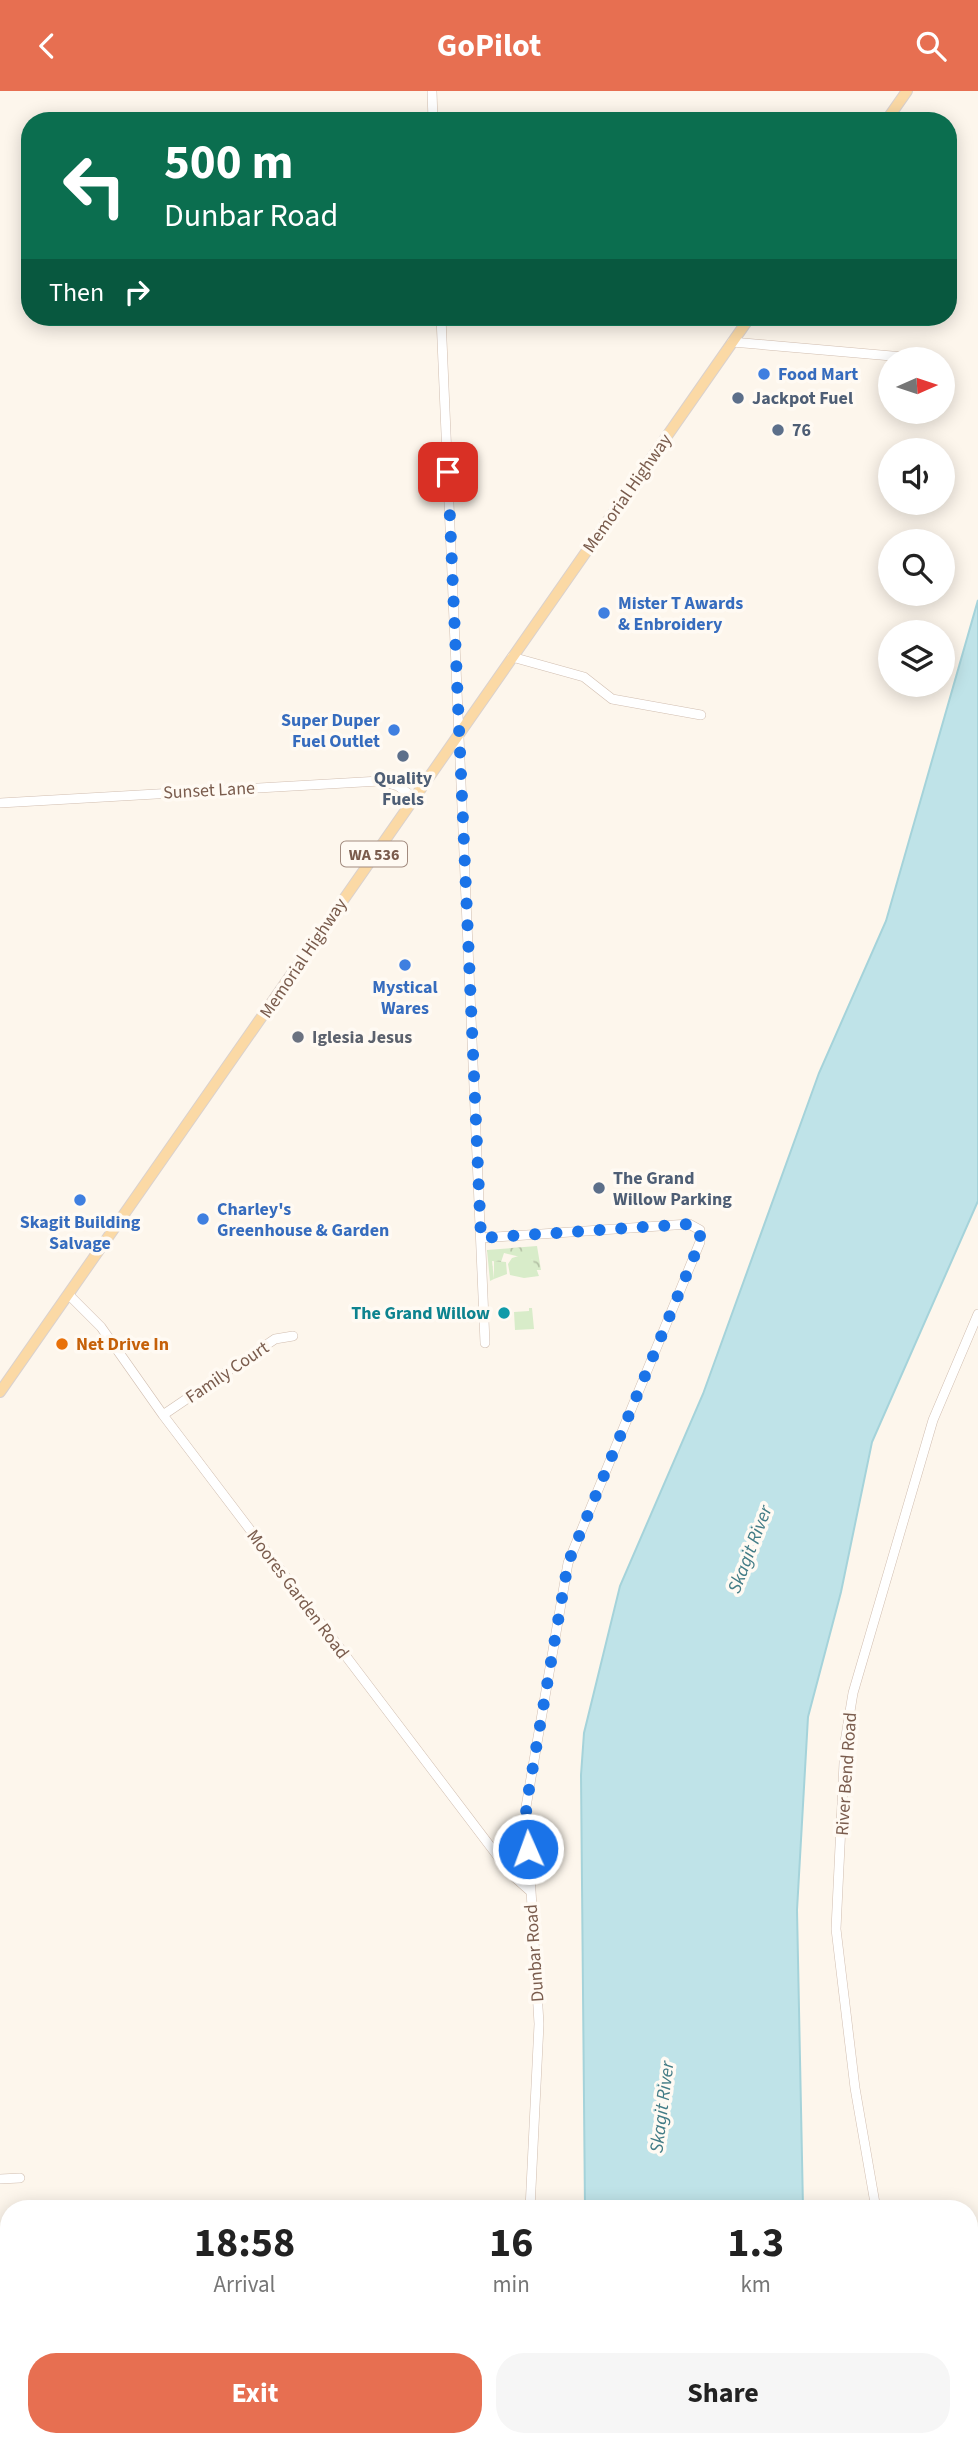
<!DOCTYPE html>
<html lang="en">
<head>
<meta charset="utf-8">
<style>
  body { margin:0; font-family:"Source Sans 3",sans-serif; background:#f6f6f6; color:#222; height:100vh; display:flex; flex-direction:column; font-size:26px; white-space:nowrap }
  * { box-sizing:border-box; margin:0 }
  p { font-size:23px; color:#767676 }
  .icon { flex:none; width:38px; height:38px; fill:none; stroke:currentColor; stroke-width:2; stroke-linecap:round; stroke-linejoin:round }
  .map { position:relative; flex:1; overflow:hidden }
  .details { position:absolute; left:0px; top:2109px; width:978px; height:247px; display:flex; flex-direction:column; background:#fff; border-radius:28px 28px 0 0; box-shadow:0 4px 18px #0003 }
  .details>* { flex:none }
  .top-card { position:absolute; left:21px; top:21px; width:936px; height:214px; border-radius:28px; box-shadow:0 4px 18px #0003; background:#0b6e4f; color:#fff; overflow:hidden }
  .needle { width:46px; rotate:87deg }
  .fabs { position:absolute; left:878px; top:256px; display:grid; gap:14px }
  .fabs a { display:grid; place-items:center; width:77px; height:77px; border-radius:50%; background:#fff; box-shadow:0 4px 18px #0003; font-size:35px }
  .pin { position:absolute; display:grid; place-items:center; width:60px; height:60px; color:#fff; margin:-30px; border-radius:14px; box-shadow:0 4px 10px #0006 }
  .me { position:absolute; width:77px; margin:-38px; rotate:358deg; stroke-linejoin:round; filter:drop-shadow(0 0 5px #0008) }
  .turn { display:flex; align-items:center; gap:24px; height:147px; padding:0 28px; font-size:32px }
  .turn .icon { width:91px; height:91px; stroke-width:2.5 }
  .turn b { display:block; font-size:49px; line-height:60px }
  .then { display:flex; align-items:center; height:66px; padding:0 28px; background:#0003; gap:14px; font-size:26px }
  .eta { display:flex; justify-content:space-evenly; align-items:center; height:119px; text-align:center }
  .eta b { font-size:42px; font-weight:700; line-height:49px }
  .button { display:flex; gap:14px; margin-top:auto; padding:14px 28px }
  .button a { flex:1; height:80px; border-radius:28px; background:#e76f51; color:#fff; font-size:28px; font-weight:700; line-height:80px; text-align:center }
  .button a+a { background:#f6f6f6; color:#222 }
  header { display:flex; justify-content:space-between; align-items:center; height:91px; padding:0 28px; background:#e76f51; color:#fff; font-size:32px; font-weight:700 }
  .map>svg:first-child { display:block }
  .residential { fill:#f5e8da }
  .commercial { fill:#fde8e0 }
  .grass { fill:#d8ecc9 }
  .forest { fill:url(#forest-crowns) }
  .water { fill:#bfe3e8; stroke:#a5d3da; stroke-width:2 }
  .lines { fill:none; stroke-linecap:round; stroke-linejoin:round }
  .minor-casing { stroke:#d1beb0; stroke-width:10 }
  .major-casing { stroke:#dad1cd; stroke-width:12 }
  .minor { stroke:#fff; stroke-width:9 }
  .major { stroke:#fbd9a5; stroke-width:10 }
  .route { stroke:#1a73e8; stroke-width:12; stroke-dasharray:0 21.6 }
  .shop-dot { fill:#3f7fe0; stroke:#fffaf3; stroke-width:2.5 }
  .service-dot { fill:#5c6f8a; stroke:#fffaf3; stroke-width:2.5 }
  .worship-dot { fill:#6b7280; stroke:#fffaf3; stroke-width:2.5 }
  .culture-dot { fill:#0f9aa8; stroke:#fffaf3; stroke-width:2.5 }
  .food-dot { fill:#e8710a; stroke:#fffaf3; stroke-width:2.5 }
  .labels { text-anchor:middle; stroke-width:7; stroke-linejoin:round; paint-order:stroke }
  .shield { fill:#fffaf3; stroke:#a28b7f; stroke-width:2 }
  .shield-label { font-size:16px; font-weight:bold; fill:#7a5c4d }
  .shop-label { font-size:18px; font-weight:bold; fill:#366cbe; stroke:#fffaf3; text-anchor:start }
  .service-label { font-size:18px; font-weight:bold; fill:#4e5e75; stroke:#fffaf3; text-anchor:start }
  .street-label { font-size:18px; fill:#7a5c4d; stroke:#fffaf3 }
  .worship-label { font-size:18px; font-weight:bold; fill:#5b616d; stroke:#fffaf3; text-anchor:start }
  .culture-label { font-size:18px; font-weight:bold; fill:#0d838f; stroke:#fffaf3; text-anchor:end }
  .food-label { font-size:18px; font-weight:bold; fill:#c56008; stroke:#fffaf3; text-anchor:start }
  .water-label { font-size:19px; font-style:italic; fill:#437c86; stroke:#fffaf3 }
</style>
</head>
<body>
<header><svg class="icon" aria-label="back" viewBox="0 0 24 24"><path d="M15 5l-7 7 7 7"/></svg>GoPilot<svg class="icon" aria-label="search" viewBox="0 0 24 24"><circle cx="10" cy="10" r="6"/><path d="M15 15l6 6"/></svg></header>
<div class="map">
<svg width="978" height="2355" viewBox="0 0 978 2355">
  <defs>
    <pattern id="forest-crowns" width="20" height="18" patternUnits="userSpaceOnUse" patternTransform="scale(1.75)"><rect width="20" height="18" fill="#d8ecc9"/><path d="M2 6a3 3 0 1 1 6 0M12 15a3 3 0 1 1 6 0" fill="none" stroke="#b4c2a5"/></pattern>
  </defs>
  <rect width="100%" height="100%" fill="#fdf6ec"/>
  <path class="residential" d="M0,2236H9V2347H278L269,2350L133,2355H0Z"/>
  <path class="commercial" d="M970,2260H978V2355H918V2347H970Z"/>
  <path class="grass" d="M522,1164L533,1169L539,1185L524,1187L510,1184L508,1173L512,1167Z
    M494,1170L506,1171L507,1183L494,1188Z
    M529,1217H532L534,1238L515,1239L514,1221L529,1220Z
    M777,2347H881V2355H773Z"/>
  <path class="forest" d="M537,1155L541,1179H535L533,1169L504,1162L501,1171L492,1170L494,1188L490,1190L487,1159Z
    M407,2347H498L493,2355H391Z"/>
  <path class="water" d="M978,509V1110L872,1351L841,1501L808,1626L797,1819L803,2117H585L581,1684L584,1642L620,1495L703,1303L819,982L886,830Z
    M545,2347H749L746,2355H540Z"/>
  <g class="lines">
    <g class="minor-casing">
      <path id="minor" d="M432,0L433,30
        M441,226L485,1252
        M732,251L926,268
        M512,566L584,586L612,608L701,624
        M0,712L380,690L398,695L413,706
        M481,1147L689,1133L700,1139V1151L568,1472L526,1716L539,1933L530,2118
        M69,1204L101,1236L163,1324L512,1784L530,1800
        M163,1324L275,1248L293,1245
        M0,2088L20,2087
        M876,2118L855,1997L836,1838L845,1651L853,1602L933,1329L978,1223
        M0,2222H9
        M264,2355L288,2347
        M914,2355V2347"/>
    </g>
    <g class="major-casing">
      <path id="major" d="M886,30L907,0
        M0,1301L750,226"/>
    </g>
    <use href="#minor" class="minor"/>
    <use href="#major" class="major"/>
  </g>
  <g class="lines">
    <path class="route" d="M448,381L481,1147L689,1133L700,1139V1151L568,1472L526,1716L528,1758"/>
  </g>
  <g class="shop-dot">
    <circle cx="764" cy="283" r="7"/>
    <circle cx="604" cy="522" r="7"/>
    <circle cx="394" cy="639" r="7"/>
    <circle cx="405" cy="874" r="7"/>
    <circle cx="80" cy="1109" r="7"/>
    <circle cx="203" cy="1128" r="7"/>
  </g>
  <g class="service-dot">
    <circle cx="738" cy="307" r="7"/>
    <circle cx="778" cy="339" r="7"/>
    <circle cx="403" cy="665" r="7"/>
    <circle cx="599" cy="1097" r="7"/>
  </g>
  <circle class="worship-dot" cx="298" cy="946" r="7"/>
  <circle class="culture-dot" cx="504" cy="1222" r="7"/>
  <circle class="food-dot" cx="62" cy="1253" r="7"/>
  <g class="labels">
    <rect class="shield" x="341" y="750.5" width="66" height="25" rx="5"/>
    <g class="shield-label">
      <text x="374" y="769">WA 536</text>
    </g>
    <g class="shop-label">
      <text x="778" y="289">Food Mart</text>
      <text x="618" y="518">Mister T Awards<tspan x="618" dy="21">&amp; Enbroidery</tspan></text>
      <text x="380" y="635" text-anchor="end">Super Duper<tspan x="380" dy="21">Fuel Outlet</tspan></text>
      <text x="405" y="902" text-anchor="middle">Mystical<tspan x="405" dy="21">Wares</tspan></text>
      <text x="217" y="1124">Charley's<tspan x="217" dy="21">Greenhouse &amp; Garden</tspan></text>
      <text x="80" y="1137" text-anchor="middle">Skagit Building<tspan x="80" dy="21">Salvage</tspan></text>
    </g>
    <g class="service-label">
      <text x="752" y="313">Jackpot Fuel</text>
      <text x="792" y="345">76</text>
      <text x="403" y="693" text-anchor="middle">Quality<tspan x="403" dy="21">Fuels</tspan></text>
      <text x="613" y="1093">The Grand<tspan x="613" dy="21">Willow Parking</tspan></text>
    </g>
    <g class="street-label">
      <text transform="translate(627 402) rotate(-55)" y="6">Memorial Highway</text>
      <text transform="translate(209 699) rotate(-3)" y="6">Sunset Lane</text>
      <text transform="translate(303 867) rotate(-56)" y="6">Memorial Highway</text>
      <text transform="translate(227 1281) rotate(-34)" y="6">Family Court</text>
      <text transform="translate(298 1503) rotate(53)" y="6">Moores Garden Road</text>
      <text transform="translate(846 1683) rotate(-86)" y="6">River Bend Road</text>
      <text transform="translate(534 1862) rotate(-94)" y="6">Dunbar Road</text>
    </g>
    <g class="worship-label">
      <text x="312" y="952">Iglesia Jesus</text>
    </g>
    <g class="culture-label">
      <text x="490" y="1228">The Grand Willow</text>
    </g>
    <g class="food-label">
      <text x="76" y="1259">Net Drive In</text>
    </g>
    <g class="water-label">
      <text transform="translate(749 1458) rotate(-69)" y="7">Skagit River</text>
      <text transform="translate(661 2016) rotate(-83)" y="7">Skagit River</text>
    </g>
  </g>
</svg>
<div class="fabs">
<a><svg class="needle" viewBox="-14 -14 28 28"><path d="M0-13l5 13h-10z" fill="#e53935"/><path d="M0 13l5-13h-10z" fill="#767676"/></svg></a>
<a><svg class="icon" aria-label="sound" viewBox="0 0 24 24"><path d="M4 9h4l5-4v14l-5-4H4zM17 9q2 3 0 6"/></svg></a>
<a><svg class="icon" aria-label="search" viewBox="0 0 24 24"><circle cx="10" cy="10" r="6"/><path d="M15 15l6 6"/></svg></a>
<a><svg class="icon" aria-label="layers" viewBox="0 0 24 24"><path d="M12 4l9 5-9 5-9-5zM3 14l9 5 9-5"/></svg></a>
</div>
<div class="pin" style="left:448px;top:381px;background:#d93025"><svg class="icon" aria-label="arrive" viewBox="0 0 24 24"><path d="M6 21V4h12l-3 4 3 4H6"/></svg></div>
<svg class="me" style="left:528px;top:1758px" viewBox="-20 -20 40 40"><circle r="17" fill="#1a73e8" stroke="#fff" stroke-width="3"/><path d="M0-11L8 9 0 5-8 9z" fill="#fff"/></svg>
<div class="top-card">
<div class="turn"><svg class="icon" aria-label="left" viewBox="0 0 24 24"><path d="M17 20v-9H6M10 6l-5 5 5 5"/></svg><div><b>500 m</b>Dunbar Road</div></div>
<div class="then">Then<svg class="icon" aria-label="right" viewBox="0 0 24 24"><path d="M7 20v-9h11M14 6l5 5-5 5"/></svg></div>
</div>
<section class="details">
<div class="eta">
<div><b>18:58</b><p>Arrival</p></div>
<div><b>16</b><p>min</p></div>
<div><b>1.3</b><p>km</p></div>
</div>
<div class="button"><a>Exit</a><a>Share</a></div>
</section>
</div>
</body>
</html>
